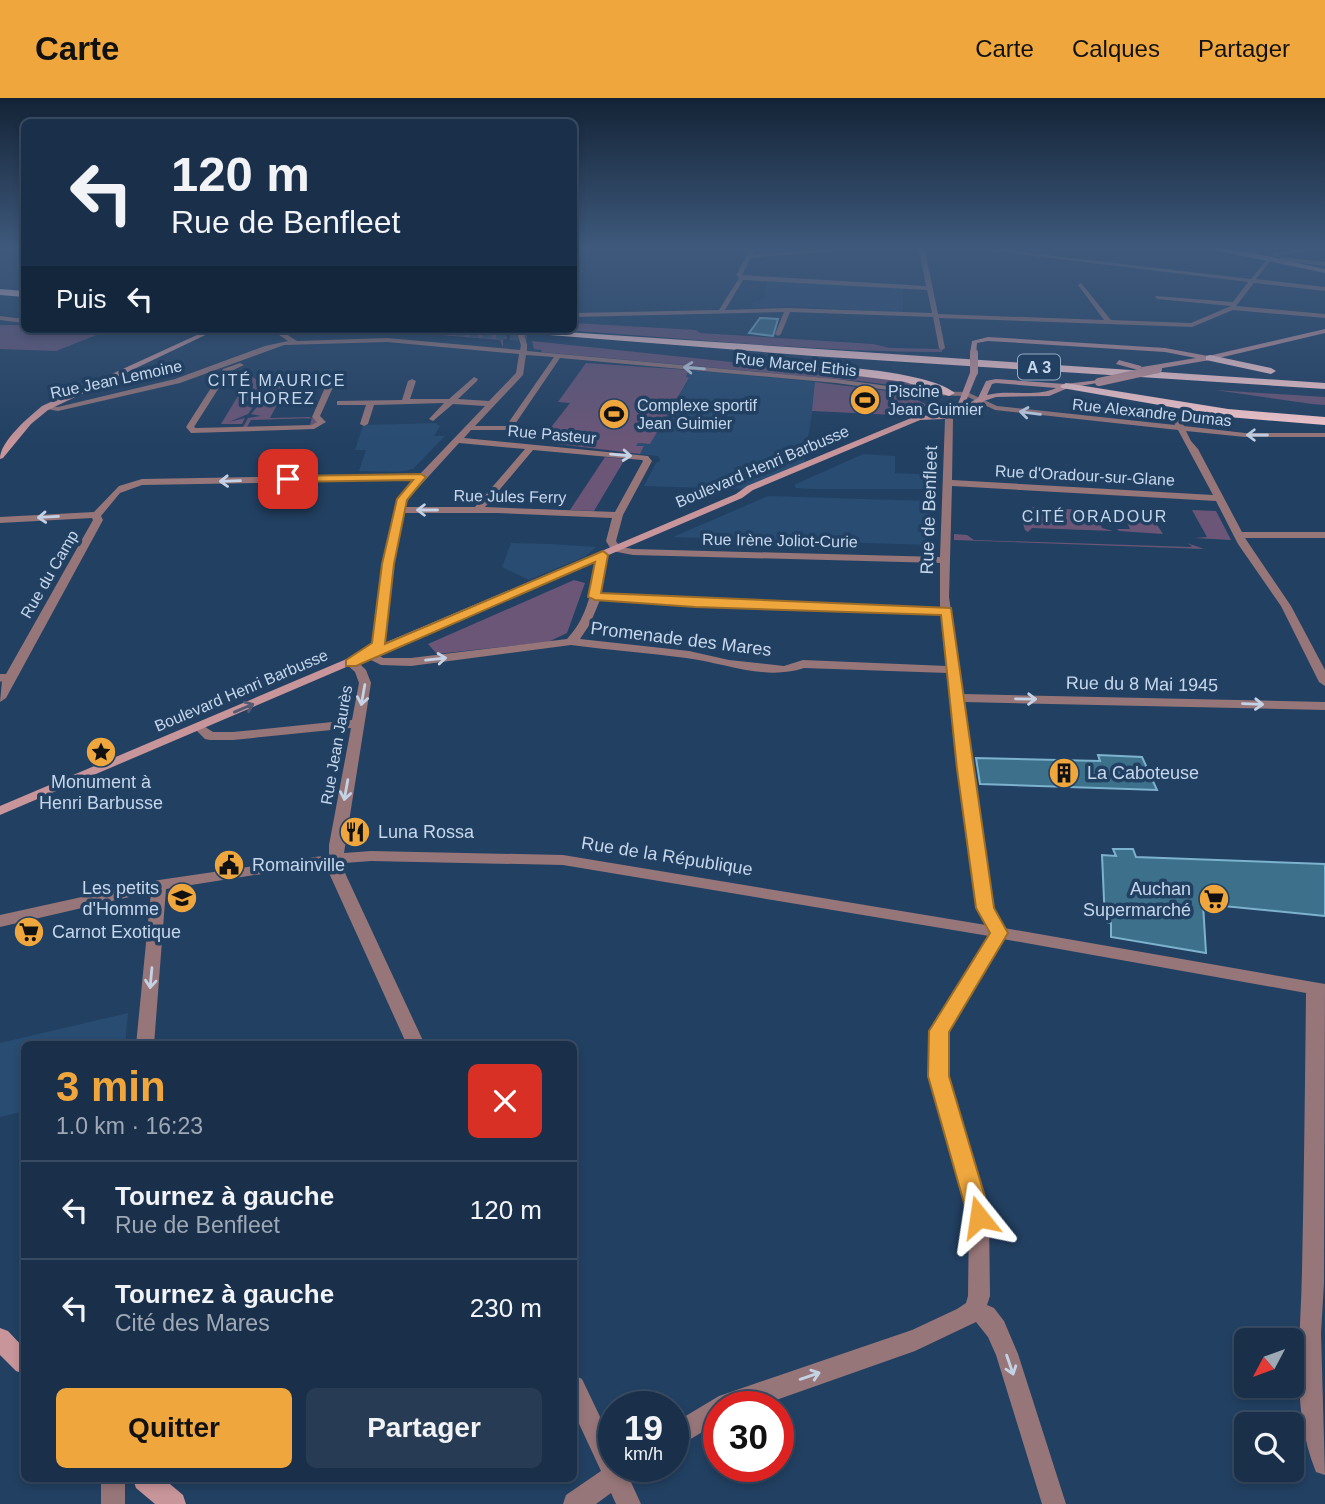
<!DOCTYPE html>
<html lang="fr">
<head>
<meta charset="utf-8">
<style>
  body { margin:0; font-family:Helvetica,sans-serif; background:#273c54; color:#f1f3f6; height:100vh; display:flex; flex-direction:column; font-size:26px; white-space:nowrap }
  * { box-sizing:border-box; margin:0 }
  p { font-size:23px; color:#9fa9b5 }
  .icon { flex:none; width:38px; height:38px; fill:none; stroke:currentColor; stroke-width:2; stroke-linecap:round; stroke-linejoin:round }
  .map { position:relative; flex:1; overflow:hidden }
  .panel { position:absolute; left:21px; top:943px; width:556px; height:441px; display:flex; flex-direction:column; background:#1a304a; border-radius:10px; box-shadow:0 4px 10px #0003,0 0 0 2px #384b62 }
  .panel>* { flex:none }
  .banner { position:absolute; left:21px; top:21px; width:556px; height:214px; border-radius:10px; box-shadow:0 4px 10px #0003,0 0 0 2px #384b62; background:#1a304a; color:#f1f3f6; overflow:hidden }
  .needle { width:46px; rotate:229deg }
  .tools { position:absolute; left:1234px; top:1230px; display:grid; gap:14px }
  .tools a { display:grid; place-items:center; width:70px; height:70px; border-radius:10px; background:#1a304a; box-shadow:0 4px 10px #0003,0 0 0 2px #384b62; font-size:35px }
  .speed { position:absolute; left:598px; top:1293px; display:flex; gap:14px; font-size:35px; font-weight:700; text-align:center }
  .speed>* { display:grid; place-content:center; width:91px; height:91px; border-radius:50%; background:#1a304a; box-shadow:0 4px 10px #0003,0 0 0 2px #384b62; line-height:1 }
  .speed small { font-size:18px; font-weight:400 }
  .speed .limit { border:10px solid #d22; background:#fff; color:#111 }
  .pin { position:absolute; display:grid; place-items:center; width:60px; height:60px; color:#fff; margin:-30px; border-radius:14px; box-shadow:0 4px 10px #0006 }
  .me { position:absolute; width:77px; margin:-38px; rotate:345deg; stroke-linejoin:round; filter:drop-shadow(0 0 5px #0008) }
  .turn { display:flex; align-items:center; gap:24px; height:147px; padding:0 35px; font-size:32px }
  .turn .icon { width:91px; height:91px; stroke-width:2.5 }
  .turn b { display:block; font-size:49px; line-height:60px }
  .then { display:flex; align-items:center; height:66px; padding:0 35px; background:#0003; gap:14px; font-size:26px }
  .round { display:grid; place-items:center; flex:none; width:74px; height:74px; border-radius:10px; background:#273c54 }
  .summary { display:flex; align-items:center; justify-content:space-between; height:119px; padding:0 35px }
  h1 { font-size:42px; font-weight:700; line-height:52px; color:#efa73d }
  .primary-button { display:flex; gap:14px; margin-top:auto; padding:14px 35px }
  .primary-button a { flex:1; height:80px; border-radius:10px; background:#efa73d; color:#111; font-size:28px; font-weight:700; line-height:80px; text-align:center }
  .primary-button a+a { background:#273c54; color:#f1f3f6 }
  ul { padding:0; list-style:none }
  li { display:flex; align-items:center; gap:21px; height:98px; padding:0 35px; border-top:2px solid #384b62 }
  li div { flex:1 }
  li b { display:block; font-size:26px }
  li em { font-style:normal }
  header { display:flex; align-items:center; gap:42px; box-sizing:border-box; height:98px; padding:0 35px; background:#efa73d; color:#111 }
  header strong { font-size:33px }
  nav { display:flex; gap:38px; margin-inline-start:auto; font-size:24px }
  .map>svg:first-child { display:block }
  .built { fill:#294c72 }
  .green { fill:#6b5677 }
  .building { fill:#3d718b; stroke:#7db2ce; stroke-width:2 }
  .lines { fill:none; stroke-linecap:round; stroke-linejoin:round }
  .highway-tunnel { stroke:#3b5777; stroke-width:9; stroke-dasharray:9 4.5; stroke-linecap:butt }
  .street { fill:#977679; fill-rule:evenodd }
  .secondary { fill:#c8959a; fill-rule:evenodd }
  .highway { fill:#fccbcf; fill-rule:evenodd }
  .street-bridge { stroke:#977679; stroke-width:6 }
  .secondary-bridge { stroke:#c8959a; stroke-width:8 }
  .oneway { stroke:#c4d2e6 }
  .oneway2 { stroke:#545a73 }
  .route { fill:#efa73d; stroke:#9b6d28; stroke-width:2 }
  .labels { text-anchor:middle; stroke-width:7; stroke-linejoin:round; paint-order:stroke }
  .far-street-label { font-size:16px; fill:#c6d7ec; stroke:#224062 }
  .shield { fill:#224062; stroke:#95aac3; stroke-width:2 }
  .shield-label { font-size:16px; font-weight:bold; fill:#c6d7ec }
  .far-neighbourhood-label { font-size:16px; letter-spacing:2px; fill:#c6d7ec; stroke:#224062 }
  .far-poi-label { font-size:16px; fill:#c6d7ec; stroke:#224062; text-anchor:start }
  .street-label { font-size:18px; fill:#c6d7ec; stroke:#224062 }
  .poi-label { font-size:18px; fill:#c6d7ec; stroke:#224062; text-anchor:start }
</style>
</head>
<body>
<header>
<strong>Carte</strong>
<nav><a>Carte</a><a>Calques</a><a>Partager</a></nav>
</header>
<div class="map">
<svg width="1325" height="1406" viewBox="0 0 1325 1406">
  <rect width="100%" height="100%" fill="#224062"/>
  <path class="built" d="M768,183L903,190V215L794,208L751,210L754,204L767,200L765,198L767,193L764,192Z
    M689,272L817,284L804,365L743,391L644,388L656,365L660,363L658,358L640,356L644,349H635L638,345L650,346L689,281L686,280Z
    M436,325L440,328L434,338H445L413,371L398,374L359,373L366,352H355L363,327Z
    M863,356L895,358V375L935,377L933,391H811L796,390L794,387Z
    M768,398L929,403L933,406V412H929L927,438L931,439L930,447L673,439Z
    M511,445L551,446L596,449L586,458L529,482L502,469Z
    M128,915L125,947H24V1013L0,1019V945Z"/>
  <path class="green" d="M574,225L696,232L700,235L873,246L890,250L942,251V254C809,254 678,239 547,231H574Z
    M0,227H24V231H112L56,253L0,251Z
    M371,231H504L507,241H503V249L500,242Z
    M532,243L872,279L909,284L931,292L859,283L541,254L542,252L534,251Z
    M586,265L689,272L686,279L689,280L650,346L638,345L636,348H644L640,356L557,346L552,328L570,305L558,304Z
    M250,278L256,281V286L264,293L259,303H247L240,307L253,309L248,316L229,324L245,320L242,326H221Z
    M290,278H292L270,320L309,319L318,322L315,327H310L312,320L251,322L247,329H243L248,320L261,318L251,316L276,287L275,283Z
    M815,284L904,295L931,309L930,312L916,318L812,313Z
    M1215,292L1325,299V307L1312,306Z
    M605,359L625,361L594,413L570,412Z
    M1033,409L1051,410L1052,418L1057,417L1054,410L1079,412L1085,416L1082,412L1102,413L1099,417L1092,419H1097L1102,430L1113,433L1032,430L1028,434L1025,432L1020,416L1048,417L1021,414Z
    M1192,412L1216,413L1231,442L1194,440L1207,439Z
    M1122,414L1152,419L1163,436L1119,433L1117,431H1130Z
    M954,436L967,437L974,442L1190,449L1192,448L1187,445L1204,451L954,442Z
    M574,482L585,485L567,535L548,544L437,556L428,546Z"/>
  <path class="building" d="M760,220L778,221L773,238L749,235Z
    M1098,657L1142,659L1157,692L980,686L976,660L1100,663Z
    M1113,751H1133L1136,759L1325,766V818L1203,806L1206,855L1111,839V825L1105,824L1102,757L1116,758Z"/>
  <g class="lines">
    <path class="highway-tunnel" d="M429,231L527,239"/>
    <path class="street" d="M840,150H874L751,160L742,177L926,188L919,152L922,150L925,152L938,216L1104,222L1078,187L1081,185L1111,222L1191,225L1231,208L1157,201L1155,198L1233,204L1248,184L967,150H987L1251,181L1268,160L1271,162L1256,181L1325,189V193L1254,185L1236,208L1325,216V220L1233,212L1192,229L939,220L945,250L942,252L939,250L933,219L790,214L781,236L778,238L775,236L784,214L574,219V215L719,212L739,180L736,177L750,151L755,152L753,156ZM743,182L927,192L932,215L788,210L725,212Z
      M1305,150H1324L1274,158L1271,156Z
      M1281,159L1325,164V168L1279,162Z
      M0,218L24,221V225L0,222Z
      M270,231H278L297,243L387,240L520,252L521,247L524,245L527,247V253L836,281L925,293L967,294L997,308L1175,327L1169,313L1173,311L1177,313L1184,328L1245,335H1325V339H1245L1186,333L1191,343L1198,351L1242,434H1325V440H1245L1291,508L1325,572V588L1319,584L1281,508L1238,446L1216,403L952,388L949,499L963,596L1325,604V612L964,604L993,810L1004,830L1325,886L1324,1185L1321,1235L1325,1377L1316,1374C1290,1310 1301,1240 1302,1173C1304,1080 1305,988 1306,895L1003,841L948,934L947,978L989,1119L990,1198L987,1207L994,1210L1004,1223L1018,1256L1066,1406H1042L996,1257L988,1239L976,1224L915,1253L756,1309H719V1324L674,1351V1325L719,1298L912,1232L957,1211L966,1205L968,1198L969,1119L929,978L930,933L989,838L563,767L371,763L344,765L345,775L425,947H407L329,775V766L312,768L166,791L154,947H136L151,794L0,829V817L159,782L329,757V747L351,630L233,642H210L205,641L193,629L199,625L213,634H233L352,622L359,585L355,574L345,565L373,546L383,466L397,401L415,382L142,387L120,395L101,418L103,422L6,600L0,604L2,583L0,584V576H6L93,422L92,420L0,425V419L94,414L119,388L142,381L420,376L485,308L453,306L433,323L429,321L444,305L374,307L368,326L364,328L360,326L366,307H337V303L402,302L408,283L412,281L416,283L410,301H449L474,279L478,281L477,283L458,301L489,303L516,275L519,256L387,244L284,247L180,285L58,313L41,310L45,308L58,309L175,281L265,248L288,243ZM526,257L554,259L506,328H475L523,277ZM560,260L836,285L925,297L966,298L995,312L1178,332L1213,397L952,382L953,321L949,319L945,321L940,459L633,451L620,449L616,443L623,417L652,363L648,358L464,340L471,332H511ZM459,345L525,351L475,409H405L407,402ZM533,352L642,362L643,363L615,414L485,409ZM404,415H496L612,420L606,443L612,453L633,457L940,465V509L695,502L601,495L607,457L602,454L597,457C593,487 589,518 567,541L411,560H383L375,555L385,547L393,466ZM600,502L695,508L941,516L947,568L803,562L784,568L729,562L689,553L580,541L590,526ZM571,547C609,552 648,555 686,560C725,565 765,583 804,570L948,575L977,810L986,827L563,757L371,753L344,755L371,585L366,572L359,565L367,560L381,567L411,568Z
      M240,265L244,267L229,274L194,329L196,330L312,327L317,324L312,319L331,276L335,274L339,276L320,318L326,324L314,331L191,335L186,329L223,271Z
      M574,1277L582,1281L614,1348V1368H641L638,1377L630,1382L641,1406H616L611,1395L596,1406H563L566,1397L601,1373L574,1315Z
      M101,1381H125V1406H101Z"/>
    <path class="secondary" d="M903,150H946L944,152Z
      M1205,150C1246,150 1285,163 1325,171V175Z
      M210,231H218L48,312L31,326L3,360L0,361C0,343 29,319 42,308Z
      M1325,231V235L1210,262L1145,273L1141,271L1142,269L1196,260L1165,254L988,243L977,245L976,256L970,255L972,243L988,239L1165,250L1208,258Z
      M1119,262L1141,268L1142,270L1138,272L1116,266Z
      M971,272L978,274L964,308L978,300L986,283L996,281L1065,286L1099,282L1103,284L1068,290L1049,298L996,299L984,303L961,318L955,317L944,321L920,322L753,392L742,400L0,717V708L736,396L747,388L916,318L943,317L956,311ZM996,285L1056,290C1035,300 1009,291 987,297L992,286Z
      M0,1230L8,1233L24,1250V1276L16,1273L0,1257Z
      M133,1381H164L183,1397L186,1406H155L136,1390Z"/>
    <path class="highway" d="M0,191L24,193V199L0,197Z
      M520,231L1325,285V291L813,258L524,235Z
      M1210,257L1271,270L1276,273L1271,276L1206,262V258Z
      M784,263C823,268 927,272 955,295L949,298L905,284L780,268V264Z
      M1066,285L1228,311L1325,319V327L1228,319L1062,290L1060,288Z"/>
    <path class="street-bridge" d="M519,231L524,247"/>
    <path class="secondary-bridge" d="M974,255V274
      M1099,284L1158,271"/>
  </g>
  <defs><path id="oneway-shaft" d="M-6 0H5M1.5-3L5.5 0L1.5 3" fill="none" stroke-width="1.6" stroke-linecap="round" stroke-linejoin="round" transform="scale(1.75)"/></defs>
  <g class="oneway">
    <use href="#oneway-shaft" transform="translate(694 270) rotate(-175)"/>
    <use href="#oneway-shaft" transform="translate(1030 315) rotate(-173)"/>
    <use href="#oneway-shaft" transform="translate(1257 337) rotate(180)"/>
    <use href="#oneway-shaft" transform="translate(621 357) rotate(5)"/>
    <use href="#oneway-shaft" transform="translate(230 383) rotate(178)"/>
    <use href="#oneway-shaft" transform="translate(427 412) rotate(180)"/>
    <use href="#oneway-shaft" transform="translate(48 419) rotate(177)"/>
    <use href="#oneway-shaft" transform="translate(436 561) rotate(-6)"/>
    <use href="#oneway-shaft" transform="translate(363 597) rotate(100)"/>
    <use href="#oneway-shaft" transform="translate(1026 601) rotate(1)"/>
    <use href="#oneway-shaft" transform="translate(1253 606) rotate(2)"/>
    <use href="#oneway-shaft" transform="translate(346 692) rotate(100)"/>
    <use href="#oneway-shaft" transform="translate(151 880) rotate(95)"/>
    <use href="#oneway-shaft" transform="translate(1010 1267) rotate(71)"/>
    <use href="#oneway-shaft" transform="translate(810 1278) rotate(-19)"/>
  </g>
  <use class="oneway2" href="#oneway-shaft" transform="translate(244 610) rotate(-23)"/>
  <linearGradient id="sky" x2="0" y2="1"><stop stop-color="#132336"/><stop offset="0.43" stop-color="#3e597c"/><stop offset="1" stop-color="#3e597c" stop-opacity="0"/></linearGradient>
  <rect width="1325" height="347" fill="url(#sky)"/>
  <path class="route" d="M421,376L426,379L407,402L394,466L385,546L603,453L608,457L601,495L951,510L994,810L1008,835L949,934V978L991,1119L988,1126L979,1129L971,1126L968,1119L928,978L929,933L990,835L976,810L957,671L941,517L695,509L595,502L588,499L595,464L356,568H346V562L372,545L382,466L397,401L413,382L288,384L283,381L288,378Z"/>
  <defs>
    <g id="stadium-disc" transform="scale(1.575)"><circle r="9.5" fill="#efa73d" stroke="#224062"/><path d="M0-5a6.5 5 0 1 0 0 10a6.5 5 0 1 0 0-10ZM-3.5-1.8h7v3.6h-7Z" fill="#111"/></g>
    <g id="sight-disc" transform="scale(1.575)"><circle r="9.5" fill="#efa73d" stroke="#224062"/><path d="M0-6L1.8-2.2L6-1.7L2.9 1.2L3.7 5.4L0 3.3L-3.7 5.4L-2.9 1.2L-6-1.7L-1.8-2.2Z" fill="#111"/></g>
    <g id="building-disc" transform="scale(1.575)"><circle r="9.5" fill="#efa73d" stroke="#224062"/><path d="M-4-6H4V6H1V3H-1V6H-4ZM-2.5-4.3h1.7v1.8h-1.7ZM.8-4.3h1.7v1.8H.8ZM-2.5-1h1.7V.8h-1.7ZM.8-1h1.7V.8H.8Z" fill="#111"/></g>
    <g id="restaurant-disc" transform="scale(1.575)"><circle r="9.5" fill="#efa73d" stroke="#224062"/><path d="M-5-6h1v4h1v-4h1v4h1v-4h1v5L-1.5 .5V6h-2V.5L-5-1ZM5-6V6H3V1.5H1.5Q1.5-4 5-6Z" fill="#111"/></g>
    <g id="civic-disc" transform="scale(1.575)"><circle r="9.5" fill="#efa73d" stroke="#224062"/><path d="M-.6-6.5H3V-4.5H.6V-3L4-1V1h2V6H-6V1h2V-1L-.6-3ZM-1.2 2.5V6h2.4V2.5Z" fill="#111"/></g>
    <g id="school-disc" transform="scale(1.575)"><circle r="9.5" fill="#efa73d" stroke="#224062"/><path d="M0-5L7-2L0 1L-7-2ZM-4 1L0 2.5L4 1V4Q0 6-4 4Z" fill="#111"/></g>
    <g id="supermarket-disc" transform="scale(1.575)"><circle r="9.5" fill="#efa73d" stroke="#224062"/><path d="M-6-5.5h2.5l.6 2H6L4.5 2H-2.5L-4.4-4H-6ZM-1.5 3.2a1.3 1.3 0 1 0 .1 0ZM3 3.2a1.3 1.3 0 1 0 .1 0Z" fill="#111"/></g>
  </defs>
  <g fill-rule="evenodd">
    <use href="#stadium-disc" x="865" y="302"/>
    <use href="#stadium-disc" x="614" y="316"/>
    <use href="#sight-disc" x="101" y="654"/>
    <use href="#building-disc" x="1064" y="675"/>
    <use href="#restaurant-disc" x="355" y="734"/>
    <use href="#civic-disc" x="229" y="767"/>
    <use href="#school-disc" x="182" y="800"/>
    <use href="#supermarket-disc" x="1214" y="801"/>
    <use href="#supermarket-disc" x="29" y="834"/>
  </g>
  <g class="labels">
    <g class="far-street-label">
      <text transform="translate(796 266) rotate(6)" y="6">Rue Marcel Ethis</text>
      <text transform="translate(116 281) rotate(-12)" y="6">Rue Jean Lemoine</text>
      <text transform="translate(1152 314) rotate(6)" y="6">Rue Alexandre Dumas</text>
      <text transform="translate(552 336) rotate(5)" y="6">Rue Pasteur</text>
      <text transform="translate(762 368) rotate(-23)" y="6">Boulevard Henri Barbusse</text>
      <text transform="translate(1085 377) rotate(3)" y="6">Rue d'Oradour-sur-Glane</text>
      <text transform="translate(510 398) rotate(1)" y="6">Rue Jules Ferry</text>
      <text transform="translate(780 442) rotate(1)" y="6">Rue Irène Joliot-Curie</text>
      <text transform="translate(49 476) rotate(-60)" y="6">Rue du Camp</text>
      <text transform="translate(241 592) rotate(-23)" y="6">Boulevard Henri Barbusse</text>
      <text transform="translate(336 647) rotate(-80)" y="6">Rue Jean Jaurès</text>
    </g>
    <rect class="shield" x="1018" y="256.5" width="42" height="25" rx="5"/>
    <g class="shield-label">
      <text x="1039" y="275">A 3</text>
    </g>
    <g class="far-neighbourhood-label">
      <text x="277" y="288">CITÉ MAURICE<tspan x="277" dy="18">THOREZ</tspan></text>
      <text x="1095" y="424">CITÉ ORADOUR</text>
    </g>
    <g class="far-poi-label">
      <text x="888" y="299">Piscine<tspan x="888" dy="18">Jean Guimier</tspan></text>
      <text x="637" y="313">Complexe sportif<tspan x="637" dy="18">Jean Guimier</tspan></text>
    </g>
    <g class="street-label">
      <text transform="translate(929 412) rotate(-88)" y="6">Rue de Benfleet</text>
      <text transform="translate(681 541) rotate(7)" y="6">Promenade des Mares</text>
      <text transform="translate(1142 586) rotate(1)" y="6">Rue du 8 Mai 1945</text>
      <text transform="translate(667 758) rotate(9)" y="6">Rue de la République</text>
    </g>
    <g class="poi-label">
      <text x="1087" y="681">La Caboteuse</text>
      <text x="101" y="690" text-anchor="middle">Monument à<tspan x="101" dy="21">Henri Barbusse</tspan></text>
      <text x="378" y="740">Luna Rossa</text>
      <text x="252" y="773">Romainville</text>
      <text x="159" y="796" text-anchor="end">Les petits<tspan x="159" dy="21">d'Homme</tspan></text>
      <text x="1191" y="797" text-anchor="end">Auchan<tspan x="1191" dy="21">Supermarché</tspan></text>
      <text x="52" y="840">Carnot Exotique</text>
    </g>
  </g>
</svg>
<div class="tools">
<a><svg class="needle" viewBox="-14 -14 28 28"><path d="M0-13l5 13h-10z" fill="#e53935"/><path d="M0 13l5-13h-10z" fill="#9fa9b5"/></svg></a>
<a><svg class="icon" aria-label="search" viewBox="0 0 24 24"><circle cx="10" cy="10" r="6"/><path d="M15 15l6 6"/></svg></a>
</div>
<div class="speed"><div>19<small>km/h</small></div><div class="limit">30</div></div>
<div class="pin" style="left:288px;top:381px;background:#d93025"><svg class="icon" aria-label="arrive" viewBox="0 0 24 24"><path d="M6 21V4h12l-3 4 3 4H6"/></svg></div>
<svg class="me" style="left:979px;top:1119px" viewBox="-20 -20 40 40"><path d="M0-17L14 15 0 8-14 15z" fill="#efa73d" stroke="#fff" stroke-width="4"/></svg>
<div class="banner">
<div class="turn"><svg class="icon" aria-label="left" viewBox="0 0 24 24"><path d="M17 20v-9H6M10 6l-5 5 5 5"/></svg><div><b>120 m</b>Rue de Benfleet</div></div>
<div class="then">Puis<svg class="icon" aria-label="left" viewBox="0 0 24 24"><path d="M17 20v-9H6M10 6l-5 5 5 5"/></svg></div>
</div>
<section class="panel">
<div class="summary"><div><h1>3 min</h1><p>1.0 km · 16:23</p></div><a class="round" style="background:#d93025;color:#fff"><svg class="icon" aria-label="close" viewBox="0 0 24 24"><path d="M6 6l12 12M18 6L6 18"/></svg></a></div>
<ul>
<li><svg class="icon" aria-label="left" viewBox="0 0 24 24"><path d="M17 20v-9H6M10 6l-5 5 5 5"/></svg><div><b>Tournez à gauche</b><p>Rue de Benfleet</p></div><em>120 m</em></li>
<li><svg class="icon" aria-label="left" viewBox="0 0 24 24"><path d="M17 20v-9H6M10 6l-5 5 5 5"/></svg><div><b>Tournez à gauche</b><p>Cité des Mares</p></div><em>230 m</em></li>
</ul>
<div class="primary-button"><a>Quitter</a><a>Partager</a></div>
</section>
</div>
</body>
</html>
